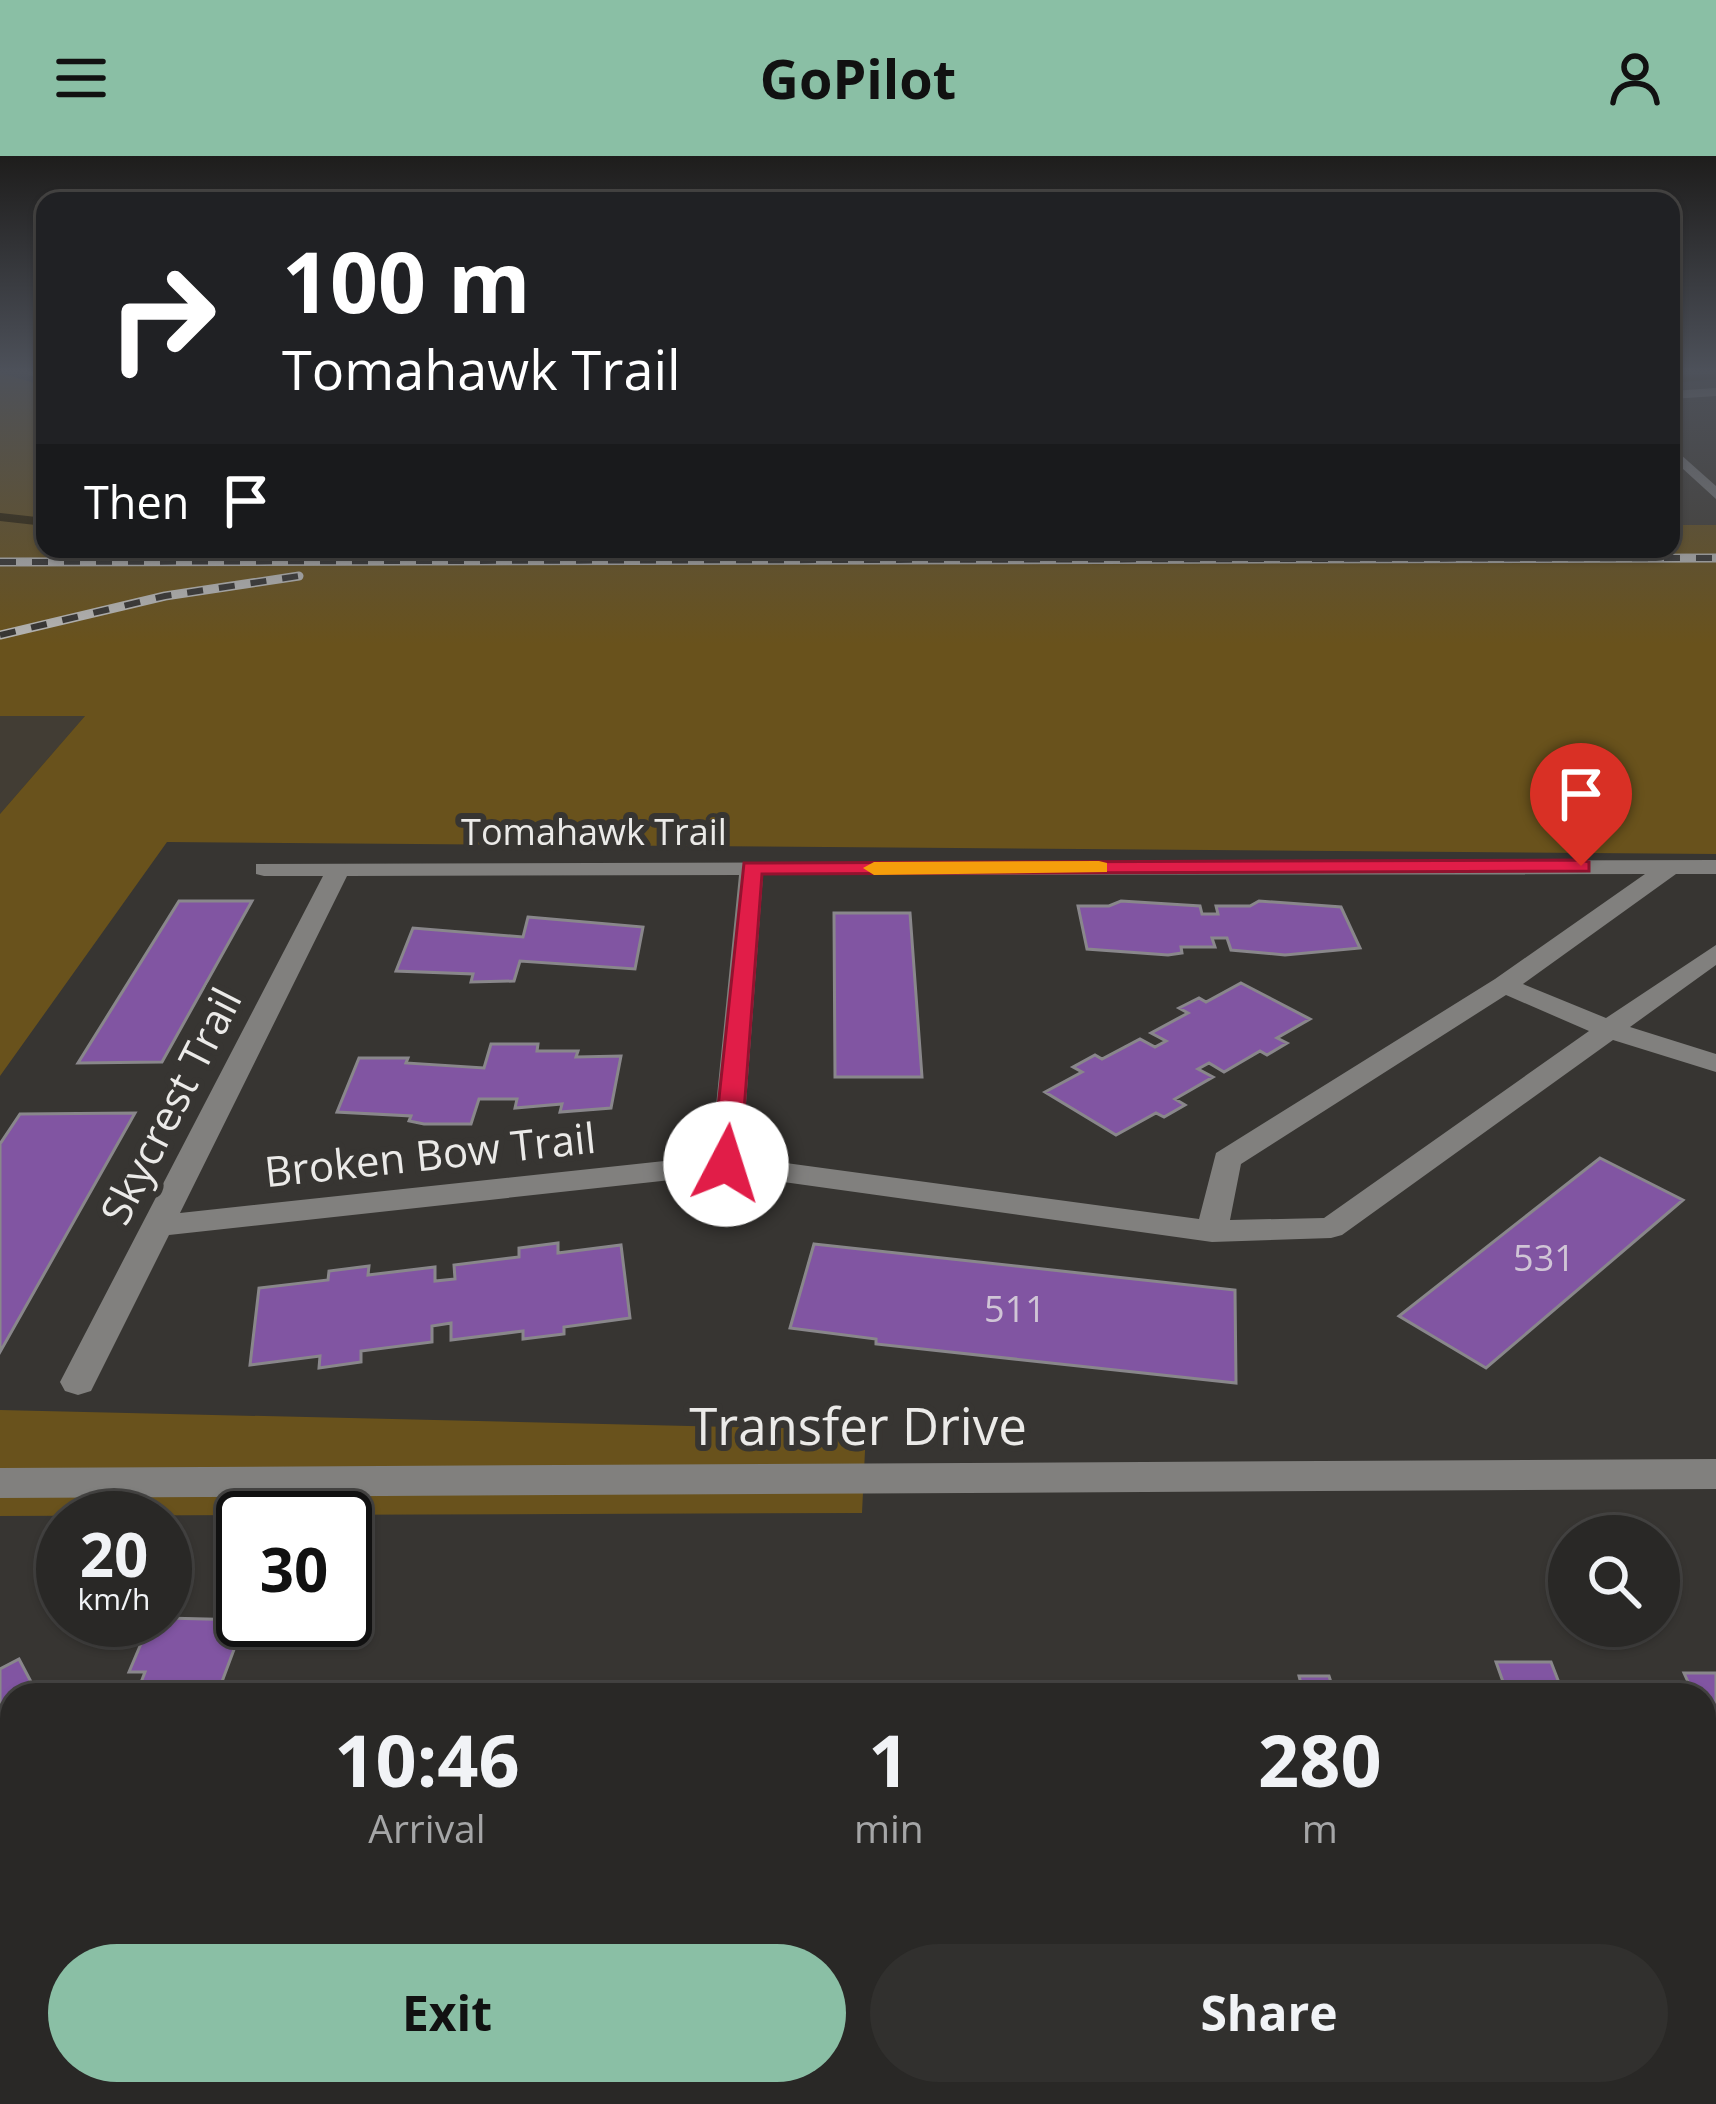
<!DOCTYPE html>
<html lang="en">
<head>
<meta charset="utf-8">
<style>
  body { margin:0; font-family:"Open Sans",sans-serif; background:#31302e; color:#f1f3f6; height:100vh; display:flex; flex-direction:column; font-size:45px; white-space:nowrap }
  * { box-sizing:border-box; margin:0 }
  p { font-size:39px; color:#a5a6a7 }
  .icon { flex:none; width:66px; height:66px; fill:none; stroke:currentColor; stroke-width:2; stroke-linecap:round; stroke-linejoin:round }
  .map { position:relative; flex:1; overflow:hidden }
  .side { position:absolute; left:0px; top:1527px; width:1716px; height:423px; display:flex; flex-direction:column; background:#292826; border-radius:36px 36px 0 0; box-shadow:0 3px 9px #0004,0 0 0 3px #454443 }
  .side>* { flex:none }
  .banner { position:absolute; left:36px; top:36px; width:1644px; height:366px; border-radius:24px; box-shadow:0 3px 9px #0004,0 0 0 3px #454443; background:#202124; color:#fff; overflow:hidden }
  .tools { position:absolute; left:1548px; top:1359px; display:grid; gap:24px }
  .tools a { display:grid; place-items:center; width:132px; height:132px; border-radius:50%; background:#292826; box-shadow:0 3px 9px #0004,0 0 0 3px #454443; font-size:60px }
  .speed { position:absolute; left:36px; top:1335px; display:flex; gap:24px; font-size:60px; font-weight:700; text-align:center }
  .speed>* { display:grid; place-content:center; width:156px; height:156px; border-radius:50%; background:#292826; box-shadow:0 3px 9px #0004,0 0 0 3px #454443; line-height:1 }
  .speed small { font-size:30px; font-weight:400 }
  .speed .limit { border:6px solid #111; border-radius:18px; background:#fff; color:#111 }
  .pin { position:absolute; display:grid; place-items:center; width:102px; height:102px; color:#fff; margin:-123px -51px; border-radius:50% 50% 50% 0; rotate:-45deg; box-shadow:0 0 12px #0007 }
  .pin .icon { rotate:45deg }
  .me { position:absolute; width:132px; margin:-66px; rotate:5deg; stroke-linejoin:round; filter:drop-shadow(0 0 9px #0008) }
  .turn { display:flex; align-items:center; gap:42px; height:252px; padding:0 48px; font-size:54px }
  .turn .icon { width:156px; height:156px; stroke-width:2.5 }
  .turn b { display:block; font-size:84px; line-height:102px }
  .then { display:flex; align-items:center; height:114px; padding:0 48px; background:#0003; gap:24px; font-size:45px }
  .eta { display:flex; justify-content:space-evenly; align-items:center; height:204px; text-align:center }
  .eta b { font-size:72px; font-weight:700; line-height:84px }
  .button { display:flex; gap:24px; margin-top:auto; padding:24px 48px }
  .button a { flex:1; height:138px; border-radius:72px; background:#8abfa5; color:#111; font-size:48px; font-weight:700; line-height:138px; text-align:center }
  .button a+a { background:#31302e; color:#f1f3f6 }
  header { display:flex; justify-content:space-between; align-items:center; height:156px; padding:0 48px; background:#8abfa5; color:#111; font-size:54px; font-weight:700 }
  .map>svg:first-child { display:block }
  .built { fill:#423d34 }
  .green { fill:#69521c }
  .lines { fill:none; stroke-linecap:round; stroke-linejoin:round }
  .stream-far1 { stroke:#2e2102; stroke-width:6 }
  .stream { stroke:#2e2102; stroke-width:8 }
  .building { fill:#8155a2; stroke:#89878b; stroke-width:3 }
  .minor { fill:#81807e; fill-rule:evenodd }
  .rail-casing { stroke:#b6b5b2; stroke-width:9 }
  .rail { stroke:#373532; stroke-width:6; stroke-dasharray:16; stroke-linecap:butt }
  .route { fill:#e11d48; stroke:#92132f; stroke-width:3 }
  .slow { fill:#f59e0b }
  .labels { text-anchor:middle; stroke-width:12; stroke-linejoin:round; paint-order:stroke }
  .far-street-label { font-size:36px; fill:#ebeae8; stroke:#373532 }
  .number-label { font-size:36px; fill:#d0c5d6 }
  .street-label { font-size:42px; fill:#ebeae8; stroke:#373532 }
  .near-street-label { font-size:51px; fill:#ebeae8; stroke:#373532 }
</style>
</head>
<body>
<header><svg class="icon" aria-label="menu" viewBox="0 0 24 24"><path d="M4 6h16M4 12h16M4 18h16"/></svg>GoPilot<svg class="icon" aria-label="person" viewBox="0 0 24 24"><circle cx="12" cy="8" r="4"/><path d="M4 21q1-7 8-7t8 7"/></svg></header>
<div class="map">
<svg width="1716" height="1948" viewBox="0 0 1716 1948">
  <rect width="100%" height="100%" fill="#373532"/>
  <path class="built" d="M1716,226V369H1671V227Z
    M86,559L0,658V560Z"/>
  <path class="green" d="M0,217L45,230V393H1671V369H1716V698L167,686L0,920V658L85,560H0Z
    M0,1254L866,1274L862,1357L0,1360Z"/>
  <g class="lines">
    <path class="stream-far1" d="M1671,224L1716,220"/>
    <path class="stream" d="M0,361L45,366"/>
  </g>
  <path class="building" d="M179,745H252L162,906L78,907Z
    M1121,745L1200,750L1202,758H1218L1216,750H1250L1259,745L1341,751L1360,792L1285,799L1231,794L1227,782H1212L1215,791H1181L1182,797L1168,799L1087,793L1078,750H1109Z
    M834,757H910L922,921H835Z
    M528,761L643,771L635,813L520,805L514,825L471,826L473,818L396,815L413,772L523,781Z
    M1241,827L1310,863L1277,882L1287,887L1267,899L1260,895L1224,916L1209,907L1198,913L1213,921L1175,943L1185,949L1164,961L1156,957L1116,979L1045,936L1082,916L1073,911L1095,899L1102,903L1140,883L1155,891L1166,885L1151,877L1188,857L1179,852L1199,842L1206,846Z
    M491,888H538L537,895H578L576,901L621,900L611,952L560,956L562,948L515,952L517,943H479L471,968H424L409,965L411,960L337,956L359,902H408L406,907L484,912Z
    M135,957L0,1196V988L20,958Z
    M1600,1002L1683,1044L1486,1212L1399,1160Z
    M558,1087V1097L621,1089L630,1162L564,1171V1178L523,1183V1175L451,1184V1167L432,1170V1186L361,1195V1206L319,1212L320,1200L250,1209L259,1132L328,1124L329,1115L369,1110L368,1119L435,1111V1125L455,1123L454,1109L519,1101V1092Z
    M814,1088L1235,1134L1236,1227L876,1188V1183L790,1172Z
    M165,1462L245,1464L217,1539H136L145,1516H129L151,1464Z
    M19,1503L38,1539H12V1564L0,1570V1513Z
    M1496,1506H1551L1563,1537H1577L1574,1529H1612L1617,1539H1468L1507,1537Z
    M1684,1517H1716V1584L1704,1559V1539H1694Z
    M1299,1520H1329L1335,1539H1304Z
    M1451,1938L1613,1941L1616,1948H1390L1389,1943L1453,1942Z"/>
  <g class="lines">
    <path class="minor" d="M27,216H45V223L29,219Z
      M1716,232V240L1671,243V235Z
      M1671,290L1716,330V343L1671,302Z
      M1716,704V718H1676L1523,828L1606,862L1716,789V809L1630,871L1716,898V916L1613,884L1342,1079L1331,1082L1212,1086L726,1018L169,1079L91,1235L78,1239L65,1235L60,1226L323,720H264L256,718V708ZM1645,718L1495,823L1216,997L1199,1063L742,1001L763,719ZM739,719L711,1000L180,1057L347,720ZM1506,839L1589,875L1324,1062L1230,1064L1241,1008Z
      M1716,1303V1333L0,1342V1312Z
      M1704,1720H1716V1766H1704Z
      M935,1938H990L986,1948H931Z"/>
    <g class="rail-casing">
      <path id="rail" d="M0,406L1716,402
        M0,479L165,440L299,420"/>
    </g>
    <use href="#rail" class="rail"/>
  </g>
  <linearGradient id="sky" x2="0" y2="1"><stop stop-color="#1e1d1c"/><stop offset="0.44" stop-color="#4d515a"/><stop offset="1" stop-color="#4d515a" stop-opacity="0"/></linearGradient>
  <rect width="1716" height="489" fill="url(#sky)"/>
  <path class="route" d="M1581,704L1589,706V715L762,718L740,1008L726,1016L712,1008L744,707Z"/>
  <path class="slow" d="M1099,705L1107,707V716L874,719L863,712L874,706Z"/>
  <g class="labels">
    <g class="far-street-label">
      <text x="594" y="689">Tomahawk Trail</text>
    </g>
    <g class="number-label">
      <text x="1544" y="1115">531</text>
      <text x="1015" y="1166">511</text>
    </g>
    <g class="street-label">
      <text transform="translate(171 950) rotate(-63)" y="15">Skycrest Trail</text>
      <text transform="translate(430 999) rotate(-6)" y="15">Broken Bow Trail</text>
    </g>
    <g class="near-street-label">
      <text x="858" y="1289">Transfer Drive</text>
    </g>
  </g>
</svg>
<div class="tools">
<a><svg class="icon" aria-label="search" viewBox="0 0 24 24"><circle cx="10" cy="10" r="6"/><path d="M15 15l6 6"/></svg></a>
</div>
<div class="speed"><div>20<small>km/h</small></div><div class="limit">30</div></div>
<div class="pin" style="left:1581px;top:710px;background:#d93025"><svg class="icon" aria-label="arrive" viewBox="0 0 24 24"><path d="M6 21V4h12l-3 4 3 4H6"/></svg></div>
<svg class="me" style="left:726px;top:1008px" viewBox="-20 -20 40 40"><circle r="19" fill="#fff"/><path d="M0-13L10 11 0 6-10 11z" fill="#e11d48"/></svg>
<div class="banner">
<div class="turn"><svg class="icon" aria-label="right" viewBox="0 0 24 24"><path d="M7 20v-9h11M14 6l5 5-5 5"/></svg><div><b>100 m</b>Tomahawk Trail</div></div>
<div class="then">Then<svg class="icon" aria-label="arrive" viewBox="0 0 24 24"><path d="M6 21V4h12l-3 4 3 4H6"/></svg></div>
</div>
<section class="side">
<div class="eta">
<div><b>10:46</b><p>Arrival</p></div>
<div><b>1</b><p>min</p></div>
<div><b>280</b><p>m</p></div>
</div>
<div class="button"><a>Exit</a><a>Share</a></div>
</section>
</div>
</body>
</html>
